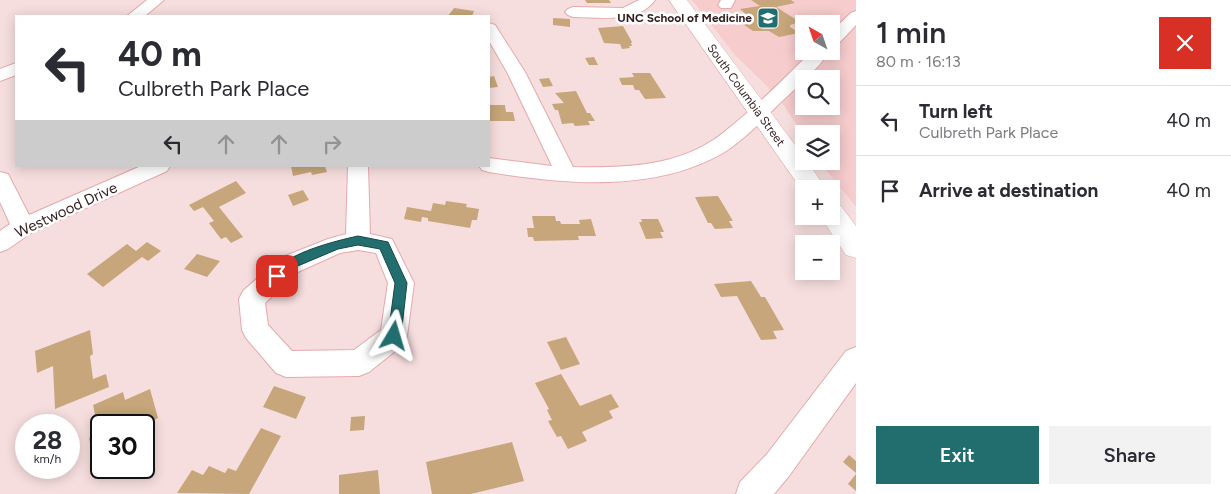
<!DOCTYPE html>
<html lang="en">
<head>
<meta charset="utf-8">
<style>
  body { margin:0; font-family:Figtree,sans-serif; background:#f2f2f3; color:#2b2b33; height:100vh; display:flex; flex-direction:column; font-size:19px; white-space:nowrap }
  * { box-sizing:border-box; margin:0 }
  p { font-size:16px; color:#7c7c81 }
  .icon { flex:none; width:28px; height:28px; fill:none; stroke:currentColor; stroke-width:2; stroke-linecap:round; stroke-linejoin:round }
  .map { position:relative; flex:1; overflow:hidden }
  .drawer { display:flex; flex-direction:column; background:#fff; width:375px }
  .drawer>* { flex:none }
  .top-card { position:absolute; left:15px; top:15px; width:475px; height:152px; border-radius:0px; box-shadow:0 2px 12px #0003; background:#fff; color:#2b2b33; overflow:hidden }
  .needle { width:32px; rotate:320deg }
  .buttons { position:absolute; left:795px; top:15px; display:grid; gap:10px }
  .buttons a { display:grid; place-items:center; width:45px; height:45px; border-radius:0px; background:#fff; box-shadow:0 2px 12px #0003; font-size:25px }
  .speed { position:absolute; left:15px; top:414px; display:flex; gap:10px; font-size:25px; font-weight:700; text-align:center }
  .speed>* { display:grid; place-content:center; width:65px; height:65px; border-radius:50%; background:#fff; box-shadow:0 2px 12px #0003; line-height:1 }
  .speed small { font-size:12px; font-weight:400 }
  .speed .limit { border:2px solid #111; border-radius:8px; background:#fff; color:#111 }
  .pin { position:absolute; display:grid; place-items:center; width:42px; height:42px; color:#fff; margin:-21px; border-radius:10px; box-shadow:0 2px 8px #0006 }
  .me { position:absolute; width:55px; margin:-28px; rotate:7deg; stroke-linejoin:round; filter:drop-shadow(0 0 4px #0008) }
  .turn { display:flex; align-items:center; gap:18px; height:105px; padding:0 20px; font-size:22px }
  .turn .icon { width:65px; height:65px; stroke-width:2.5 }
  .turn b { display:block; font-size:35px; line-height:42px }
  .lanes { display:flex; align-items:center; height:48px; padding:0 20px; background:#0003; justify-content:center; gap:25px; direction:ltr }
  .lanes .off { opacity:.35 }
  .round { display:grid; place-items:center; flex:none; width:52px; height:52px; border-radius:0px; background:#f2f2f3 }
  .head { display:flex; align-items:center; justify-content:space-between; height:85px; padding:0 20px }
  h1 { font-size:30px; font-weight:600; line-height:38px }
  .button { display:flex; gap:10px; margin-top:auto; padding:10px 20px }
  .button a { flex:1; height:58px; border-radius:0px; background:#226e6e; color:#fff; font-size:20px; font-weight:600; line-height:58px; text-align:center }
  .button a+a { background:#f2f2f3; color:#2b2b33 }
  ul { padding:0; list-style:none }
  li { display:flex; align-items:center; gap:15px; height:70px; padding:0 20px; border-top:1px solid #e1e1e2 }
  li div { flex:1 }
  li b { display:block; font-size:19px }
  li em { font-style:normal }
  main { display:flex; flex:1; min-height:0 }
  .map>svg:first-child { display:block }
  .built { fill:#f6cccd; fill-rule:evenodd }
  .building { fill:#c6a67a }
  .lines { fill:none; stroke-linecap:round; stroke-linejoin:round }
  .minor-casing { stroke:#e5a9ad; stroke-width:2 }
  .major-casing { stroke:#e5a9ad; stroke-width:1 }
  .minor { fill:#fff; fill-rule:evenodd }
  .major { fill:#fff; fill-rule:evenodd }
  .route { fill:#226e6e; stroke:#164848 }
  .labels { text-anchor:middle; stroke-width:5; stroke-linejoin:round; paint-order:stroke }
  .far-poi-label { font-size:12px; font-weight:bold; fill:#321c1e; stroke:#fff; text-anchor:end }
  .far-street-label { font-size:12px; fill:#321c1e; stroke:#fff }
  .street-label { font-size:15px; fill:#321c1e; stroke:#fff }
</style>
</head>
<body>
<main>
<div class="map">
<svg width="856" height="494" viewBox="0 0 856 494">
  <rect width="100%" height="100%" fill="#f7dede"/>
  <path class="built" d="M692,0H856V207L819,161H831V134H804V136L779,98L735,55ZM804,24H831V51H804ZM804,79H831V106H804Z"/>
  <path class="building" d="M585,0H609L611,3H587Z
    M751,0H791L795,3L776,7L800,22L790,25V27L799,33L779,37L769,31H753L737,20L747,17V15L740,9L760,6Z
    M454,8L474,11L472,16H448Z
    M553,18L570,19V27L553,25Z
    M623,26L632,42L631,43L632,46H629L630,48L622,49L620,44L604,43L598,28Z
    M594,57L598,65H589L585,58Z
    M632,73H650L666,98L645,99L639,90H635L633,85H622L619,78L634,77Z
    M494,76L498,87L489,88V77Z
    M549,78L553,86L543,87L539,79Z
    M576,91L587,113H590L595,121H588L590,125L575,126L573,123L562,124L558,110H555L552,104L564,103L555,93Z
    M489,105H505L506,112H513L515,121H489Z
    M291,166H325L327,172L312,175L311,172L293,176Z
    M236,181L246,193L219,207L243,237L231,243L226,237L221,239L209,223L214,221L203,207L194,211L189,205Z
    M303,190L309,200L293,206L288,195Z
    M718,196L733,221H729L733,228L715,229L711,223H708L695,197Z
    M446,201L467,204L466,207L479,209L477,220H472L470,228L428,221V218L422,217L421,222L404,219L407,207L431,211L433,203L445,205Z
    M532,216H555L556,221H560L561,224H580L579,220L591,219L596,236H578L579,240L534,241L533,237H528L527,228H534Z
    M641,219H658L664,232H660L663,238L646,239L639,222H642Z
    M147,242L161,251L148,261L142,257L103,287L87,274L127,244L136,251Z
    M197,254L220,261L207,277L184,269Z
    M751,281L761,297H765L784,330L773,331L777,339L761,340L737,296L721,297L714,284Z
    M90,330L93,354L90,356L93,379L106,374L109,387L55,409L53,366L37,373L35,351Z
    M566,337L580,364L561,370L547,342Z
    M561,374L580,406L611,394L619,407L609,411L613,418L582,432L587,441L568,449L561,436L557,437L548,421L552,420L547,410L549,409L535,383Z
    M274,386L306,397L296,419L263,407Z
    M150,389L158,418L143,425H101V452L100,448L92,452L89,438L95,435L93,426L97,424L93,405L123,392L125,400Z
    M365,416L364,430L350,431L351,417Z
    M261,428L281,436L249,494L177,493L192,470L203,475L209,466L225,473L228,468L236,471Z
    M512,442L524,481L471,494H432L426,462Z
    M849,455L856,461V473L843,462Z
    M378,470L380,494H339V475Z
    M856,474V491L848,484Z"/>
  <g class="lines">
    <g class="minor-casing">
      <path id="minor" d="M147,0H164L145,16H127Z
        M639,0H655C638,24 599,17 573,17L568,15L565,12L568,9L573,7L623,8Z
        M721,0H735L731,8H721L718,5Z
        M856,11V25L837,45L831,47V32L851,13Z
        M489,23L495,25L525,72L573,167C619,168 670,167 710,142C719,137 726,130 734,124C762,101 787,76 812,51H830C817,70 797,87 780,103C763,120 744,140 723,153C654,193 564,184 489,172L482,170L479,166H489V158L552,166L507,72L489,41Z
        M16,63V75L0,81V69Z
        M141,166H170L167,171L31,233L8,249L0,252V231L10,224L0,202V172L8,174L29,215Z
        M348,166H368L370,234L392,239L414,283L407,336L404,344L369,372L359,376L286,377L276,373L246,338L242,330L239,299L243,291L280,258L328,239L346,234ZM358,250L376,253L388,283L381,330L354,350L292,351L268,325L265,303L298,272L340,253Z
        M856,347V383L789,476L774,494H736L740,482L767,454L846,351Z"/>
    </g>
    <g class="major-casing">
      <path id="major" d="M669,0H687L804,157V161H807L826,189H804V193Z
        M831,202L840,205L856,226V258L846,255L820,216H831Z"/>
    </g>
    <use href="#minor" class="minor"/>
    <use href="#major" class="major"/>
  </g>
  <path class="route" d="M358,236L388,242L407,283L401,336L399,340L394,342L390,340L388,336L395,283L380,249L358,245L338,249L293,268L281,280H272L271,276C282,254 335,241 358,236Z"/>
  <defs>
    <g id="university-square" transform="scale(1.125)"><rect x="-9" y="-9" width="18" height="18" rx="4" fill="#226e6e" stroke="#fff"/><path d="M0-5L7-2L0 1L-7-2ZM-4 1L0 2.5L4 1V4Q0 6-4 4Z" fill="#fff"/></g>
  </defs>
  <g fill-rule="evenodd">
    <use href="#university-square" x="768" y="18"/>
  </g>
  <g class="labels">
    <g class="far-poi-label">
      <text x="752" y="22">UNC School of Medicine</text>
    </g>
    <g class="far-street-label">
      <text transform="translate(746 95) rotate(54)" y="4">South Columbia Street</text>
    </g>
    <g class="street-label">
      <text transform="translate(66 210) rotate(-25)" y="5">Westwood Drive</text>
    </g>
  </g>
</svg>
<div class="buttons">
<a><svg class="needle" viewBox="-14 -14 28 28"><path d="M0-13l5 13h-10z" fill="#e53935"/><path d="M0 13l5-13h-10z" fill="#7c7c81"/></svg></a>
<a><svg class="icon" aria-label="search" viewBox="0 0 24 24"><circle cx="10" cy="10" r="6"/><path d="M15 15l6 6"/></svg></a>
<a><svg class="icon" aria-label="layers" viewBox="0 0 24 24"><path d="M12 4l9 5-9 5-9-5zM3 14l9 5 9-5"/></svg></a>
<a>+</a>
<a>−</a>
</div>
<div class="speed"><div>28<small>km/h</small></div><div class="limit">30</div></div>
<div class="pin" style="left:277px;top:276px;background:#d93025"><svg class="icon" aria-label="arrive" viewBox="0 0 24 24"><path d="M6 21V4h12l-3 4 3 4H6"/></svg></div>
<svg class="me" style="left:394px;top:336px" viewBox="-20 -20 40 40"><path d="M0-17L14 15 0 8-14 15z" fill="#226e6e" stroke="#fff" stroke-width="4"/></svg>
<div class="top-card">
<div class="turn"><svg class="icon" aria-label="left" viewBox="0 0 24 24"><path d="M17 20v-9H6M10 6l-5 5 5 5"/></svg><div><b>40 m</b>Culbreth Park Place</div></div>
<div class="lanes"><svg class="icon" aria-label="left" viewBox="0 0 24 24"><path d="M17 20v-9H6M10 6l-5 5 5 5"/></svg><svg class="icon off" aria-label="ahead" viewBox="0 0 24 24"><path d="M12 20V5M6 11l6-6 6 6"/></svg><svg class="icon off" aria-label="ahead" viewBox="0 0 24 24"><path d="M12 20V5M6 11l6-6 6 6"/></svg><svg class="icon off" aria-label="right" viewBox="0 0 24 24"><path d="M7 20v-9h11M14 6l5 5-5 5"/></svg></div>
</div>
</div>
<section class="drawer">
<div class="head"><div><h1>1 min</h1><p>80 m · 16:13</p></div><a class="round" style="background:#d93025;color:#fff"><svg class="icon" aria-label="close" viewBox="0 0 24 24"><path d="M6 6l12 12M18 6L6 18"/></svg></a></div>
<ul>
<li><svg class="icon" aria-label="left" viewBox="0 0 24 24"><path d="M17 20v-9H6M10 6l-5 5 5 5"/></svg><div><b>Turn left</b><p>Culbreth Park Place</p></div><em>40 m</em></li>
<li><svg class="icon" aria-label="arrive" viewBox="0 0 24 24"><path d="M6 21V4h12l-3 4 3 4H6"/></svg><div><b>Arrive at destination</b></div><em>40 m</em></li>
</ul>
<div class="button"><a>Exit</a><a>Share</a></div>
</section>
</main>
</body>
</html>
